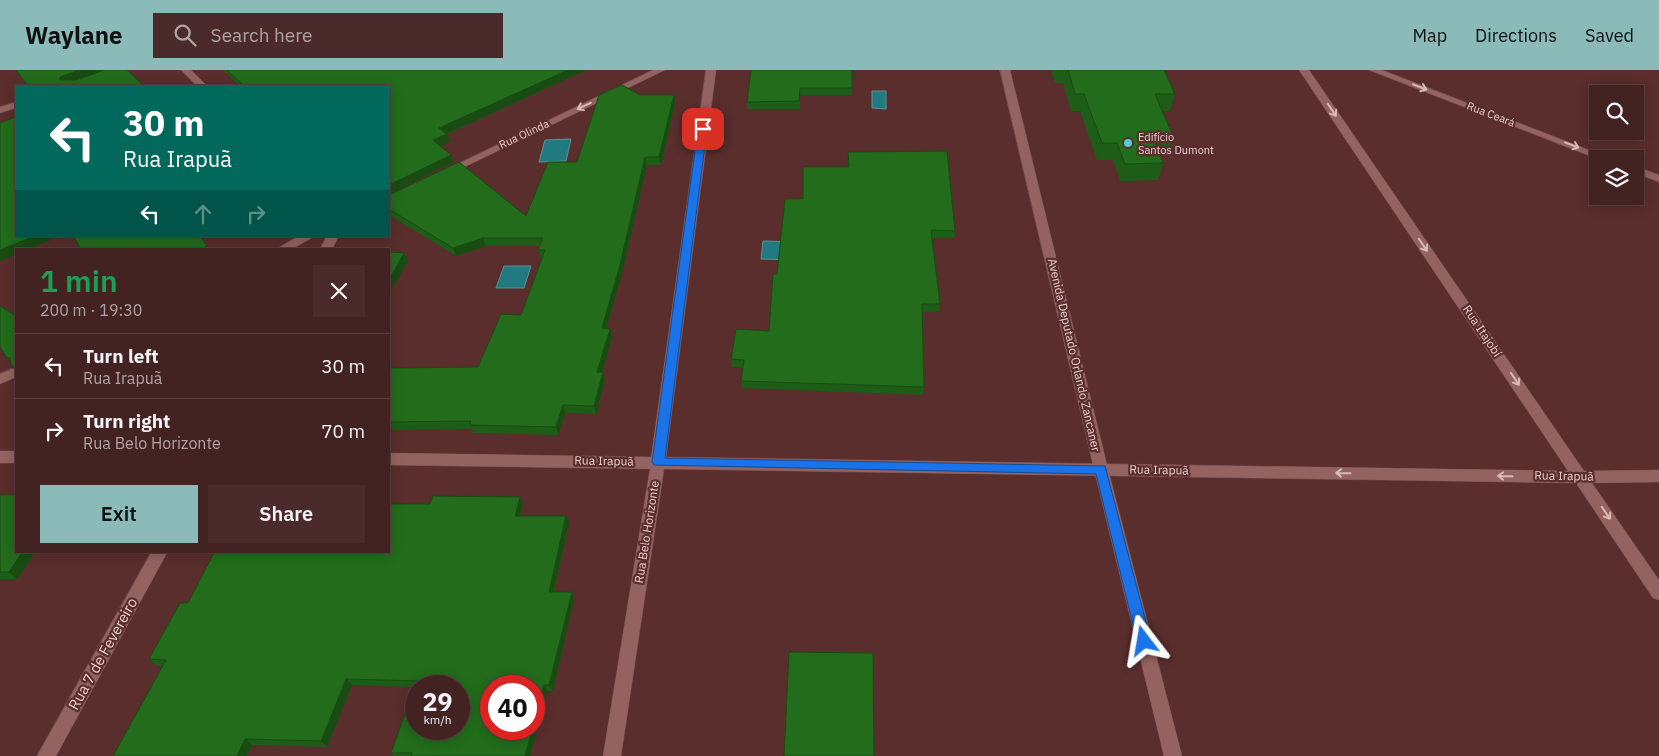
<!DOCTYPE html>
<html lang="en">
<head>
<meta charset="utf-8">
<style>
  body { margin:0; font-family:"IBM Plex Sans",sans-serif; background:#4a2a2a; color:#f1f3f6; height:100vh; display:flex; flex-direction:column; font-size:19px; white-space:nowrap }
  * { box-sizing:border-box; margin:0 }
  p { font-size:16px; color:#afa4a5 }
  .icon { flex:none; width:28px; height:28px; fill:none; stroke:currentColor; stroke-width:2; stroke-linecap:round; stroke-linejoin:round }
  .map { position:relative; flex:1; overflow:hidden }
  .details { position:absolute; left:15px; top:178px; width:375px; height:305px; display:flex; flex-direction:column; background:#432222; border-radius:0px; box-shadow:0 2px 12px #0003,0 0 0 1px #5b3f40 }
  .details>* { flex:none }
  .hud { position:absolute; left:15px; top:15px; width:375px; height:152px; border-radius:0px; box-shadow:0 2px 12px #0003,0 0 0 1px #5b3f40; background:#00695c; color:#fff; overflow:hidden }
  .fabs { position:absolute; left:1589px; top:15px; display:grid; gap:10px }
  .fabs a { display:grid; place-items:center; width:55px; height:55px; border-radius:0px; background:#432222; box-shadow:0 2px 12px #0003,0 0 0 1px #5b3f40; font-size:25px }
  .speed { position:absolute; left:405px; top:605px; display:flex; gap:10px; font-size:25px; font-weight:700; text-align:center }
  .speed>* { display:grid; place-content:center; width:65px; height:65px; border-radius:50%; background:#432222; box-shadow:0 2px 12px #0003,0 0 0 1px #5b3f40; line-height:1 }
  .speed small { font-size:12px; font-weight:400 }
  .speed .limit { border:8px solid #d22; background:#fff; color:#111 }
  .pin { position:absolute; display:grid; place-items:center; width:42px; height:42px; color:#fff; margin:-21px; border-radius:10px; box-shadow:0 2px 8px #0006 }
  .me { position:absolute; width:55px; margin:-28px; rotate:346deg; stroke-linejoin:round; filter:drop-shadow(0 0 4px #0008) }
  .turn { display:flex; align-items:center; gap:18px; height:105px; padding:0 25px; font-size:22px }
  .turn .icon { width:65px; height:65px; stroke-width:2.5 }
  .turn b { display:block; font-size:35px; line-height:42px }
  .lanes { display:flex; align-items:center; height:48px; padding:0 25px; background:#0003; justify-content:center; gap:25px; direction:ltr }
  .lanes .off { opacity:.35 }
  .round { display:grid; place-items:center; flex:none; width:52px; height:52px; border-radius:0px; background:#4a2a2a }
  .summary { display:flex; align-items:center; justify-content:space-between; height:85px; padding:0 25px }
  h1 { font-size:30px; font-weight:600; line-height:38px; color:#1e9e55 }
  .button { display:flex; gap:10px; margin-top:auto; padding:10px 25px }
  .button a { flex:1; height:58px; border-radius:0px; background:#8bbbb9; color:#111; font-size:20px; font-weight:600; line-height:58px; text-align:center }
  .button a+a { background:#4a2a2a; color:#f1f3f6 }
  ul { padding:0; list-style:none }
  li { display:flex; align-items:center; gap:15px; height:65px; padding:0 25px; border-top:1px solid #5b3f40 }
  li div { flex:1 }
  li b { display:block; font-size:19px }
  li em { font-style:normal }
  header { display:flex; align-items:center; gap:30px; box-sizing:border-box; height:70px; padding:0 25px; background:#8bbbb9; color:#111 }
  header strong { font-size:24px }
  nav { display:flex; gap:28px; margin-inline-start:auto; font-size:18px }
  .search { width:350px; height:45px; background:#4a2a2a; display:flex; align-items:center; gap:12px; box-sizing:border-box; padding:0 18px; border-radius:0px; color:#afa4a5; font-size:19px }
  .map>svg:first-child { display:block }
  .water { fill:#207a80; stroke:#5d9397 }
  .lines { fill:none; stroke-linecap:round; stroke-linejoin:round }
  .minor-casing { stroke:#704c4c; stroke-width:1 }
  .tertiary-casing { stroke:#704c4c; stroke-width:1 }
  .minor { fill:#936361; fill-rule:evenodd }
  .tertiary { fill:#936361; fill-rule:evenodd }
  .wall { fill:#1d5d17 }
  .shaded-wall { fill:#184c13 }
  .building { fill:#226c1b; stroke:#184c13; fill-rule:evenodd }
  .oneway { stroke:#d9b9b7 }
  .route { fill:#1a73e8; stroke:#114b97 }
  .poi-dot { fill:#51ccd5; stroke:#592e2d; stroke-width:2 }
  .labels { text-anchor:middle; stroke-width:4.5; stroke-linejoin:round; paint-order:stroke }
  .far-street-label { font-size:11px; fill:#eacecd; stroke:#592e2d }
  .far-poi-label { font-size:11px; fill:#eacecd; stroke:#592e2d; text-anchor:start }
  .street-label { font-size:12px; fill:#eacecd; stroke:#592e2d }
  .near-street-label { font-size:15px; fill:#eacecd; stroke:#592e2d }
</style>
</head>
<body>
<header>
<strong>Waylane</strong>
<div class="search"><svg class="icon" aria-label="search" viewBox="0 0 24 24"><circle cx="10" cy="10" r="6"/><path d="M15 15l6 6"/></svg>Search here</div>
<nav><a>Map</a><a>Directions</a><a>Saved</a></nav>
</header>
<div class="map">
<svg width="1659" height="686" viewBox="0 0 1659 686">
  <rect width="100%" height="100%" fill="#592e2d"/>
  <path class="water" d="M872,21H886V39L872,38Z
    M571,69L566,91L539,92L545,70Z
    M763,171L801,172L799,190L761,189Z
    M504,196H531L524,218H496Z"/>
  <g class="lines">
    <g class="minor-casing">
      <path id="minor" d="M181,0H191L207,16H197Z
        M653,0H665L450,104L446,105L441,102Z
        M706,0H716L666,387L1568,401L1299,0H1309L1584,401L1659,400V412L1592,413L1659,510V530L1653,528L1576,413L664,399L621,686H603L650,399L389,395V383L651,387Z
        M1369,0H1382L1612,89H1598Z
        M16,32V38L0,43V37Z
        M1635,96L1659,105V112L1635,103Z
        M299,166H315L292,179H276Z
        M327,166H339L332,179H320Z
        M16,297V307L0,314V304Z
        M0,381H16V393H0Z
        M152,481H168L56,686H37Z"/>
    </g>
    <g class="tertiary-casing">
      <path id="tertiary" d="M1000,0H1010L1108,399L1182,686H1164L1094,399Z"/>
    </g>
    <use href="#minor" class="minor"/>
    <use href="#tertiary" class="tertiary"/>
  </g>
  <path class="wall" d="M223,0H586L447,64L450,72L440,76L453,92L389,16H240Z
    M852,0V25H800V39H747V32Z
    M1051,0H1164L1175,24L1170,41H1162L1173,66L1168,83H1159L1163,93L1158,110L1120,111L1113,90H1097L1080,41H1071L1063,13H1055Z
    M640,25H674L675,33L661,95H647L622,203L606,259H610L612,267L602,302L605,310L596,344L565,343L558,365L473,363L472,359L389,360V298L478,297L521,245L542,188H541L538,180L540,176H486L456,186L389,145V125L526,146Z
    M848,82L955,161L954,168H932L940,234L939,241L922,242L924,317L923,325L742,318L741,311L743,298L732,297L731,289L769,261L777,204L803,129L848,97Z
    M0,425L16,481H36L17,509H0Z
    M523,434L520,446L569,453L554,522L574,529L553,621H547L530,686H394L391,683L414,617L352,615L327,677L252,675L247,686L162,596H157L149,589L188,533Z"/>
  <path class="shaded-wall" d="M80,0H105L65,14L60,10V7Z
    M568,0H586L442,66L439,58Z
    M674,25L675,33L661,95L659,87Z
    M447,64L450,72L436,78L433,70Z
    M451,85L453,92L389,124V115Z
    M645,87L647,95L622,203L604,266L602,258Z
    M35,166H60L29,179H16V184L0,191V180Z
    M483,168L486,176L456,186L453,178Z
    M207,176L209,179H200Z
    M404,183L408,191L389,224V210Z
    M610,259L612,267L600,310L597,302Z
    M603,302L605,310L596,344L594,336Z
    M563,335L565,343L558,365L556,357Z
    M520,427L523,434L518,453L515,446Z
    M566,446L569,453L552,528L549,522Z
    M23,481H36L17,509L9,502Z
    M572,522L574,529L553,621L549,615Z
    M346,609L352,615L327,677L321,671Z
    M544,615L547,621L530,686H525L532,659H534V653Z
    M245,669L252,675L247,686H237Z"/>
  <path class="building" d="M16,0H80L60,7V10H76L104,0H127L144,16H28Z
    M227,0H568L439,58L447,64L433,70L451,85L389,115V16H244Z
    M751,0H852V18H800L799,31L747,32Z
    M1068,0H1164L1175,24H1155L1173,66H1152L1163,93L1125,94L1117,73H1102L1084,24H1075Z
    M622,15L640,25H674L659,87H645L620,195L602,258L610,259L597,302H603L594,336L563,335L556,357L470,355L471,351L389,352V298L478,297L501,244L521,245L545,180H538L543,168H483L453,178L389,139V125L459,92L526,146L548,92H577L599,25Z
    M16,47V166H35L0,180V53Z
    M947,81L955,161L931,160L940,234H922L924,317L741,311L744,290L731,289L736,259L769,261L773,204H777L785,129H803V97H849L848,82Z
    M73,166H200L207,176L200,179H135L133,177L128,179H81Z
    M389,182L404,183L389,210Z
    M0,236L16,246V302L11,294L10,288H7L0,277Z
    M0,425H16V481H23L9,502H0Z
    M433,426L520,427L515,446H566L549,522H572L549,615H544L534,653V616H491V659H532L525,686H411L412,683H391L417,611L346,609L321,671L245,669L237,686H113L166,590L149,589L180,533H188L215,481H389V434H430ZM416,616H459V659H416Z
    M789,582L873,583L874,686H784Z"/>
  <defs><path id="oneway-shaft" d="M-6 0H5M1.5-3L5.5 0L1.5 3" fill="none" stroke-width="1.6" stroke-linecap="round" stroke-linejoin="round" transform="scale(1.25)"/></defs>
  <g class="oneway">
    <use href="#oneway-shaft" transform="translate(1420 17) rotate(21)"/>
    <use href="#oneway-shaft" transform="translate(584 36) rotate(155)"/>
    <use href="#oneway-shaft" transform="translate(1332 40) rotate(56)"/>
    <use href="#oneway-shaft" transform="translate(1572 75) rotate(21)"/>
    <use href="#oneway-shaft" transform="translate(1423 175) rotate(56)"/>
    <use href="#oneway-shaft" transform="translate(1515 309) rotate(56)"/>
    <use href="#oneway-shaft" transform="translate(1343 403) rotate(-179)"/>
    <use href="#oneway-shaft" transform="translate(1505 406) rotate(-179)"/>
    <use href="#oneway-shaft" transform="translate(1606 443) rotate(56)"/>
  </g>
  <path class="route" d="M703,56L707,59L665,388L1105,396L1151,571L1149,576L1144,578L1139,576L1137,571L1096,404L654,395L652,392L698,59Z"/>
  <circle class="poi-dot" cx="1128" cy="73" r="5"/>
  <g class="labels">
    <g class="far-street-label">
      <text transform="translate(1491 44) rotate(21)" y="4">Rua Ceará</text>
      <text transform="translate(524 64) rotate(-25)" y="4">Rua Olinda</text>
    </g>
    <g class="far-poi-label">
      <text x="1138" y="71">Edifício<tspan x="1138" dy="13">Santos Dumont</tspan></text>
    </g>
    <g class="street-label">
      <text transform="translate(1482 261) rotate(56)" y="4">Rua Itajobí</text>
      <text transform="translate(1074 285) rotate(77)" y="4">Avenida Deputado Orlando Zancaner</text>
      <text transform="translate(604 391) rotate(1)" y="4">Rua Irapuã</text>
      <text transform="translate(1159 400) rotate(1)" y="4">Rua Irapuã</text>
      <text transform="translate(1564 406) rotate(1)" y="4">Rua Irapuã</text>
      <text transform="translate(647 462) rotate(-81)" y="4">Rua Belo Horizonte</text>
    </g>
    <g class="near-street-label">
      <text transform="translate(103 584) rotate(-61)" y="5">Rua 7 de Fevereiro</text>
    </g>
  </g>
</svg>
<div class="fabs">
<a><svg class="icon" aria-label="search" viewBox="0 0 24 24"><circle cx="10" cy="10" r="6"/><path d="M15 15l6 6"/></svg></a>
<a><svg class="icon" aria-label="layers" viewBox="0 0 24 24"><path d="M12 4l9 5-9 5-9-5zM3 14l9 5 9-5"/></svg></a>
</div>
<div class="speed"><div>29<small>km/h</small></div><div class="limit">40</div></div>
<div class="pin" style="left:703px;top:59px;background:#d93025"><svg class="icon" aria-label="arrive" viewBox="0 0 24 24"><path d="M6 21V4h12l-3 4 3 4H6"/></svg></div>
<svg class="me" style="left:1144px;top:571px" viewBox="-20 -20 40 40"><path d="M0-17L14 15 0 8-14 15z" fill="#1a73e8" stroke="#fff" stroke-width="4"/></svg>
<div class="hud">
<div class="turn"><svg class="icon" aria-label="left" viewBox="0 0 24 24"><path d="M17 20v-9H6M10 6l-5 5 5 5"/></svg><div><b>30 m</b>Rua Irapuã</div></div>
<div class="lanes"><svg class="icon" aria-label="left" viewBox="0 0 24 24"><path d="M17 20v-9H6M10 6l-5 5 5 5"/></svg><svg class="icon off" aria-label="ahead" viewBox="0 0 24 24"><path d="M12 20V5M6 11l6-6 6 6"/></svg><svg class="icon off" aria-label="right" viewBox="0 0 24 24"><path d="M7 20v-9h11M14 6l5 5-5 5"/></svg></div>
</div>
<section class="details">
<div class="summary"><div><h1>1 min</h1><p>200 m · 19:30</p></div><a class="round"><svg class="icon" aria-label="close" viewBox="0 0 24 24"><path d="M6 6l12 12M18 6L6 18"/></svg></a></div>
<ul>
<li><svg class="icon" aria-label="left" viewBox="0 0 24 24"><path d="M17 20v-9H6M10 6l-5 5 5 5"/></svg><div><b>Turn left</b><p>Rua Irapuã</p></div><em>30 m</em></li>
<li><svg class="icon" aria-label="right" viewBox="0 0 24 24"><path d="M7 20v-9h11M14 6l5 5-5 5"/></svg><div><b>Turn right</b><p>Rua Belo Horizonte</p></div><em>70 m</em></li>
</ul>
<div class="button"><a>Exit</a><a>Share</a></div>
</section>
</div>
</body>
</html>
